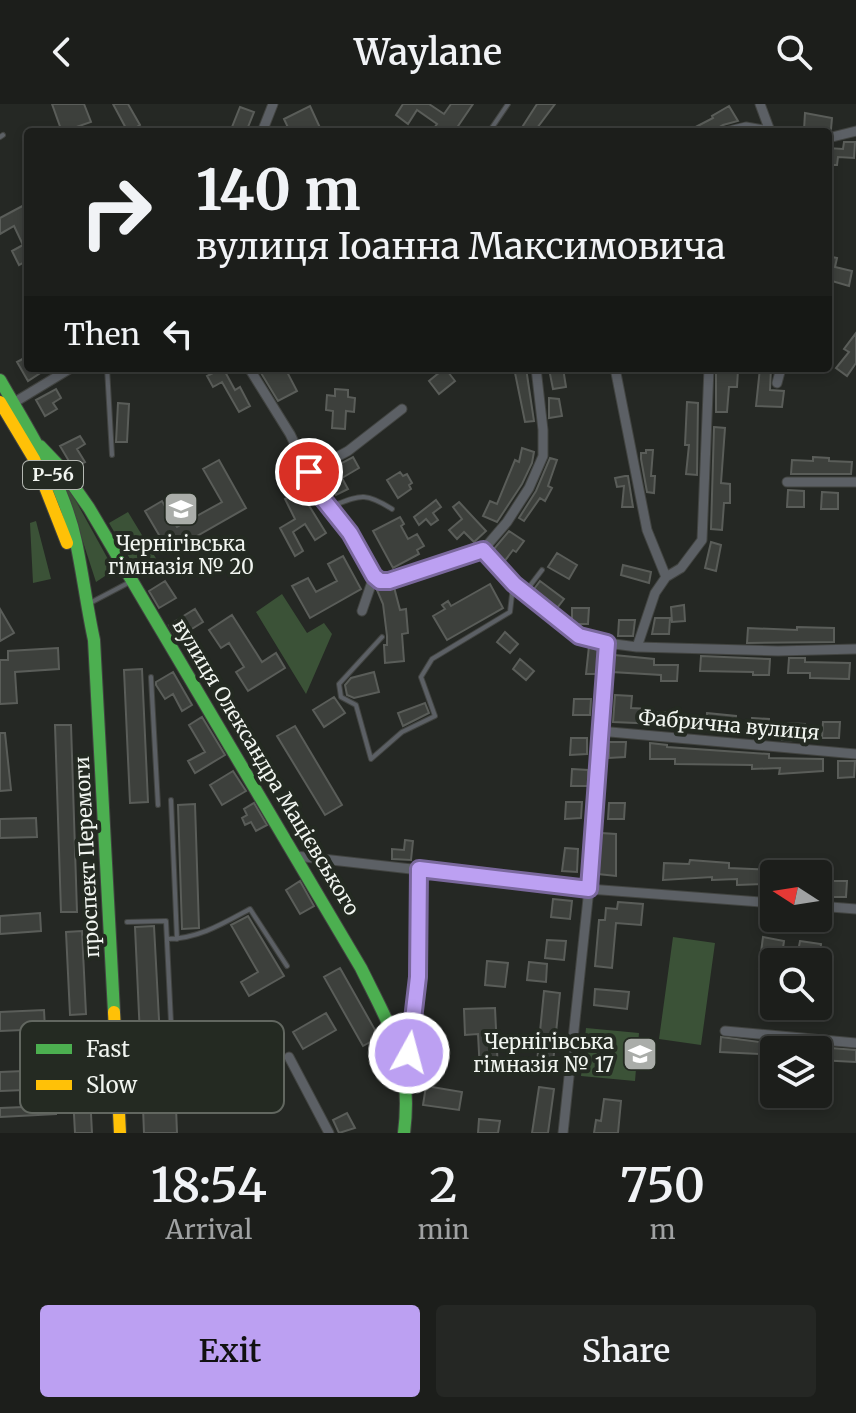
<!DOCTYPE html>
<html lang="en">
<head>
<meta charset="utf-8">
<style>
  body { margin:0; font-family:Merriweather,serif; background:#252724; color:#f1f3f6; height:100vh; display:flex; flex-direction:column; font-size:30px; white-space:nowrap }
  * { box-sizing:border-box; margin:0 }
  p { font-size:26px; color:#a0a2a3 }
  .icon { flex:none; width:44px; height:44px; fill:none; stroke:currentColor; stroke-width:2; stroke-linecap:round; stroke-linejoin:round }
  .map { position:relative; height:1029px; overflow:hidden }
  .sheet { display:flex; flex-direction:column; background:#1c1e1b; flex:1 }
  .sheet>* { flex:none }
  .top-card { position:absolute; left:24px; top:24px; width:808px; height:244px; border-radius:8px; box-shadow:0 4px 12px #0003,0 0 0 2px #3a3c3a; background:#1c1e1b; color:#f1f3f6; overflow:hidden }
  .needle { width:52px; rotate:282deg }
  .controls { position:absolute; left:760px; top:756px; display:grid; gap:16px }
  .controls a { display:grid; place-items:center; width:72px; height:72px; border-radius:8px; background:#1c1e1b; box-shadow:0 4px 12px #0003,0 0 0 2px #3a3c3a; font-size:40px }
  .pin { position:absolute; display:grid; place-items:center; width:68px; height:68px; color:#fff; margin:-34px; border:4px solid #fff; border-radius:50%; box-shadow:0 2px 8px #0007 }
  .me { position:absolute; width:88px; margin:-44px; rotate:7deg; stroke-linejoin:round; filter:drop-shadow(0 0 6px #0008) }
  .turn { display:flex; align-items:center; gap:28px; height:168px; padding:0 40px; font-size:36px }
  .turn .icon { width:104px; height:104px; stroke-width:2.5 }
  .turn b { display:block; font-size:56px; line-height:68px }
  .then { display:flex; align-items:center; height:76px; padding:0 40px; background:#0003; gap:16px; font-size:30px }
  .eta { display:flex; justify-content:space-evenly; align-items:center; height:136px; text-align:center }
  .eta b { font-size:48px; font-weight:600; line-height:56px }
  .action { display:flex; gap:16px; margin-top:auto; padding:16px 40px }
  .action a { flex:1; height:92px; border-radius:8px; background:#bca0f2; color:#111; font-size:32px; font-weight:600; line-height:92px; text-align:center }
  .action a+a { background:#252724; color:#f1f3f6 }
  header { display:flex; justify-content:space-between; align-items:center; height:104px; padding:0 40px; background:#1c1e1b; font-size:36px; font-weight:600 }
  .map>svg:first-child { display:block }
  .green { fill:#3b5237 }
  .building { fill:#3d403c; stroke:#5a5d59; stroke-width:2 }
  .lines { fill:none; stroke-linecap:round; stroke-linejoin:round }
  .lane-casing { stroke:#424441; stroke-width:6 }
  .street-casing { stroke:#424441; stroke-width:11 }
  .fast-casing { stroke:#424441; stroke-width:14 }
  .slow-casing { stroke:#424441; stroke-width:14 }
  .lane { stroke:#5c6065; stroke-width:4 }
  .street { stroke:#5c6065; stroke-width:9 }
  .fast { stroke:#4caf50; stroke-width:12 }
  .slow { stroke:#ffc107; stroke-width:12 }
  .route-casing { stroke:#7a689d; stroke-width:20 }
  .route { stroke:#bca0f2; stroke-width:14 }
  .labels { text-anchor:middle; stroke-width:8; stroke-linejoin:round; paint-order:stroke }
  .shield { fill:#242a22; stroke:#b4b8b2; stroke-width:2 }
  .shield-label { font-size:18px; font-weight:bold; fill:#f1f5f0 }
  .poi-label { font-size:20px; fill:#f1f5f0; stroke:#242a22 }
  .street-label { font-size:20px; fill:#f1f5f0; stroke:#242a22 }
  .key { fill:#242a22; stroke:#626760; stroke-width:2 }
  .key-label { font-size:22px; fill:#f1f5f0 }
</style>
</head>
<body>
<header><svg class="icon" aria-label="back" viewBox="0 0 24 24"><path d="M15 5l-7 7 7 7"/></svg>Waylane<svg class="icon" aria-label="search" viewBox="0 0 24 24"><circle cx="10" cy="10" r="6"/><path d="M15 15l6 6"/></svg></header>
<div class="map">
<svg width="856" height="1029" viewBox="0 0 856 1029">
  <rect width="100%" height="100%" fill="#252824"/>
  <path class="green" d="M61,370L114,466L96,478Z
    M128,408L160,461L140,472L109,419Z
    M36,417L51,475L33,479L30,419Z
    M282,490L307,529L324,519L332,530L306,590L256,508Z
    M673,833L715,839L701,941L659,935Z
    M586,924L639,929L635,977L581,972Z"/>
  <path class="building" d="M52,0H84L91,18L62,28Z
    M113,0H128L140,21L128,28Z
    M403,0H429L444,10L451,0H473L454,28H431L437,20L417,6L408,20L396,11Z
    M537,0H555L534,28H519Z
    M310,2L322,28H290L284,15Z
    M729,2L738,17L723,21L711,28H686L713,14L712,12Z
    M240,3L254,8L246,28H230Z
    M805,9L832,14L831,25L824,28L804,26Z
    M844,38H855L854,54L838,53L837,61H828V44L843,45Z
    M28,99V115L25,117L28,123V156L19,161L12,147L23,141L14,122L0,130V114Z
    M828,152L837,154L835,163L852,167L849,182L832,177L831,182H828Z
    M856,229V259L847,272L836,264L849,248L844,245Z
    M28,252V264H48L28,277L17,258Z
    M210,264H223L235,286L240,283L250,302L239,308L222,278L213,283L207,272L213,269Z
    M258,264H285L297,287L278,297Z
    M445,264L455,277L439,290L429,277Z
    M514,264H526L534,317L525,318Z
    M563,264L566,283L553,285L549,265Z
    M760,264H771L770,286L784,287L782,303L756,302Z
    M716,265L738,266L737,283H729L727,308H716Z
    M56,285L61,294L53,299L57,305L45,312L36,296Z
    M335,285L348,286V293L355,294L354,308L346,307L345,325L332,324L333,307L326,306L327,291L335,292Z
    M549,294L559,295L562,312L549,314Z
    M687,298L698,299L697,371L686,370L689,341H685Z
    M118,299L129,300L127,338H116Z
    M714,323L725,324L721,379L730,380V399H724L722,426L711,425Z
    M80,332L85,340L77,345L85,358L73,364L60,342Z
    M522,344L534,348L532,359L522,380L497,418L483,412L490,397L497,400L515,356L519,358Z
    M646,346H653L651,372H655L654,389L647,388L641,355V349H646Z
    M353,353L359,364L342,374L348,385L336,391L325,368Z
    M813,353L829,354V357L852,358L851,370H791L792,356L813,357Z
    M550,354L557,356L548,382L552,384L545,397L540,394L524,417L519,414L536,387Z
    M219,356L246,404L169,448L145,407L162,397L177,423L222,398L203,365Z
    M400,368L403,372L407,370L412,379L409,381L411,385L398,394L387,376Z
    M625,372H628L633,403H622L624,382L617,383L615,374Z
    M788,386L804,387V403H787Z
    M300,387L326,429L315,436L305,420L293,428L303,447L295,452L280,424L295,415L285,395Z
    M822,388L838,389V405H821Z
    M436,396L441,403L433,409L438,416L431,421L426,415L419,421L414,413Z
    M459,398L486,427L474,438L464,428L457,435L449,426L462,415L453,403Z
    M400,413L404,420L401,422L408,435L417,430L424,442L417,446L419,450L393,464L373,427Z
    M509,427L524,437L516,448L513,446L504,458L493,446Z
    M711,438L721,441L716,467L705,464Z
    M557,449L577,461L569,475L548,463Z
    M343,452L361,485L310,514L292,482L308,474L316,488L337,477L328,460Z
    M623,461L651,468L649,479L621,471Z
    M165,477L176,494L159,504L149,487Z
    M540,477L564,495L557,504L534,485Z
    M490,480L503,504L447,536L433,512L445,505L442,501L448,497L451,502Z
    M394,483L400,506L406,505L408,529L402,530L404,557L385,559L384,541H387V532L383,500L377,486Z
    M684,501L685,517L672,518L671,503Z
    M572,504H589L588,520H576L572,517Z
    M0,505L14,529L0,537Z
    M195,505L203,518L177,534L169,521Z
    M232,511L262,558L276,549L285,564L248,587L236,568L244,563L229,539L221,544L209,526Z
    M655,514H670L669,530H652Z
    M619,516H635L633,532H618Z
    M797,523L834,524V538L747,539L748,524L797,526Z
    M505,528L518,540L510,549L497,538Z
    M589,542L599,545L597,570H586Z
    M58,544L59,565L15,568L17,599L0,600V556H8V547Z
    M614,551L654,555V561H678L677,577H661V571L612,568Z
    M701,552L770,555L769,571H753V568L700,567Z
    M789,554H805V558L850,559L849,575L810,574V569H788Z
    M520,555L534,567L526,576L513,565Z
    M142,565L148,698L130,699L124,566Z
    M173,568L192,601L182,607L173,590L165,595L156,581V578Z
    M374,568L379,588L354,594L347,591L345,581L351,574Z
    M615,591L632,592L631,604L650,605V608L677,609L676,625H660V620L613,618Z
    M334,593L345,609L324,623L313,606Z
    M574,595H591L590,611H573Z
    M425,599L429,609L403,622L398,609Z
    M707,609L736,612L735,627L706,626Z
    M202,613L225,651L195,669L188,657L205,648L189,621Z
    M752,614L769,615L768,631H751Z
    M823,618H840L839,634H822Z
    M782,619L805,620L804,637L782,636Z
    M55,621H71L77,808H61Z
    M295,622L342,701L325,711L277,632Z
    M0,629H5L11,686L0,687Z
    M571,634H587V650L570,651Z
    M609,638H626L625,653L609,654Z
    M650,639L667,641V643L769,650V654L823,655V667L779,670L780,664L752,665V661L675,660V655H650Z
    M838,657H855L854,673L838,674Z
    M572,665L588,666V682H571Z
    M233,667L246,687L222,701L210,681Z
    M566,698H582L581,714L565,715Z
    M254,699L267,721L256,727L251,718L245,721L242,714L247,711L244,705Z
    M609,699H625L624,715H608Z
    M195,700L199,824L182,825L178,701Z
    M36,714L37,733L0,734V715Z
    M601,729L616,730V772L598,770Z
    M405,736L413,737L411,756L392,755V745L404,746Z
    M565,744L578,745L577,768L562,767Z
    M690,756L729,759V764L774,766V783H766L767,780L737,781V775L712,776V773L663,776L664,759L689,760Z
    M300,777L314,802L300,810L286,786Z
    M830,777H847L846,793H829Z
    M553,795L572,797L570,815L551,813Z
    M618,798L643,800L641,821L616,819L612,864L595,862L599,816H605L606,804L617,805Z
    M40,809L41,827L0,830V812Z
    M248,812L284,872L249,892L241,878L258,868L231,821Z
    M154,822L161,953L141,954L135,823Z
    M82,827L86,910L70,911L66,828Z
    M763,833L784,837L781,858H774V866L759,864Z
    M547,836L566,837L564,856L545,854Z
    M800,837L821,840L819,858H796Z
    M487,857L508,859L505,883L485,881Z
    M529,858L547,860L546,878L527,876Z
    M340,864L379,933L363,942L324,873Z
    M595,885L629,888L627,905L594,901Z
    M544,887L560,889L553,959L537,958Z
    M791,902H814L813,915L790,913Z
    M495,904L498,967L480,968L478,930L465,931L464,905Z
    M44,906L45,925L0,927V908Z
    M326,909L336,926L303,945L293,928Z
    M721,933L760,938L759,950L720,948Z
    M818,943L856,946V958L818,956Z
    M48,966L49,985L0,987V968Z
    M175,977L177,1029H144L142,978Z
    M426,982L462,988L459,1006L423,1001Z
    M539,983L554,985L548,1029H532Z
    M48,991H55L56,1010L0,1013V1004L48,1002Z
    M90,991L92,1029H75L73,992Z
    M604,995L621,997L618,1029H594L596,1016L601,1017Z
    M347,1009L355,1024L339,1029L333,1016Z
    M479,1015L500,1017L498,1029H478Z"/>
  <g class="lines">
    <g class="lane-casing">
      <path id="lane" d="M489,28L508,0
        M0,33L3,31
        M107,264L112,351
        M332,402C361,391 365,388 392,405
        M526,487L542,466
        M90,499L128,479
        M382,533L339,580L341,593L356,601L371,655L402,628L435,612L421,573L432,555L510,508L513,482
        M151,573L158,701
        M171,696L177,835
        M167,835C198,835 224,819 250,805L287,862
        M119,961L173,959L166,817L127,818"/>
    </g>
    <g class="street-casing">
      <path id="street" d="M760,0L770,27
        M262,28L273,0
        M725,28L746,23L776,28
        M828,34L856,27
        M249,264L290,330L319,390L350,429L374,472L362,507
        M615,264L647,426L666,473
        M777,279L781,264
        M10,301L71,264
        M309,368L348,347L402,305
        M787,378H856
        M483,446L514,480L579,532L607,539L637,543L778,547L856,545
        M374,472L380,477H389L483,446L507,418L529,384L543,352V326L536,264
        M637,543L655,489L666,473L681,464L702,436L709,264
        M599,627L856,650
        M296,752L589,785L774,799
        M818,802L856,805
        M725,927L856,939
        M289,953L329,1029
        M407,967L418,873L419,765
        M563,1029L589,785L607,539"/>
    </g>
    <g class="fast-casing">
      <path id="fast" d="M0,276C29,327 64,380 76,438C83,471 87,504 94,536L114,908
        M40,342L61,364L89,404L361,864C391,925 413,958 404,1029"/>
    </g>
    <g class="slow-casing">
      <path id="slow" d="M0,298L34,355L67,439
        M114,908L120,1029"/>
    </g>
    <use href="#lane" class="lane"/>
    <use href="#street" class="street"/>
    <use href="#fast" class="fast"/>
    <use href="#slow" class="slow"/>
  </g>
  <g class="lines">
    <g class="route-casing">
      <path id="route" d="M309,368L319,390L350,429L374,472L380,477H389L483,446L514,480L579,532L607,539L589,785L419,765L418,873L409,949"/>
    </g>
    <use href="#route" class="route"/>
  </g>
  <defs>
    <g id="school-square" transform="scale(1.8)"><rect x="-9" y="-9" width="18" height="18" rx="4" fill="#aaada9" stroke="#242a22"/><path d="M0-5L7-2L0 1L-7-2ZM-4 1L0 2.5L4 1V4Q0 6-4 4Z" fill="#fff"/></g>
  </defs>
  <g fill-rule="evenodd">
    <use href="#school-square" x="181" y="405"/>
    <use href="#school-square" x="640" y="950"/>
  </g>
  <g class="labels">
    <rect class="shield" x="23" y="357" width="60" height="28" rx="6"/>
    <g class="shield-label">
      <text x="53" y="377">Р-56</text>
    </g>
    <g class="poi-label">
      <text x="181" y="447">Чернігівська<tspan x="181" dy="23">гімназія № 20</tspan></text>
      <text x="614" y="945" text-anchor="end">Чернігівська<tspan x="614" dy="23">гімназія № 17</tspan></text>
    </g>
    <g class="street-label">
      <text transform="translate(729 621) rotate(5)" y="7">Фабрична вулиця</text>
      <text transform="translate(266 663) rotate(59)" y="7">вулиця Олександра Мацієвського</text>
      <text transform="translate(87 753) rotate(-93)" y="7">проспект Перемоги</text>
    </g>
  </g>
  <rect x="20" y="917" width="264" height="92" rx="12" class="key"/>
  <rect x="36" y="940" width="36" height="10" fill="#4caf50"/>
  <rect x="36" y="976" width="36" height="10" fill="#ffc107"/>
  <g class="key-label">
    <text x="86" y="953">Fast</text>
    <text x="86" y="989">Slow</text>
  </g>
</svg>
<div class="controls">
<a><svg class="needle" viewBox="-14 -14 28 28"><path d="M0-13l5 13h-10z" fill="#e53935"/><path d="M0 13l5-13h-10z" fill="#a0a2a3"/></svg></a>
<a><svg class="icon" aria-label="search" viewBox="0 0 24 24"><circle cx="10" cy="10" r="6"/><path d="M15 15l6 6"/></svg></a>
<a><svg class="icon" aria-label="layers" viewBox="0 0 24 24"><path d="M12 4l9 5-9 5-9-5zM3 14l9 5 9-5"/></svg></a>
</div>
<div class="pin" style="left:309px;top:368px;background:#d93025"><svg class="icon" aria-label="arrive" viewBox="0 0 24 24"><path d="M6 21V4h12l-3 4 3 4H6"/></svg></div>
<svg class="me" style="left:409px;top:949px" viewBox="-20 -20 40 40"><circle r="17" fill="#bca0f2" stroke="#fff" stroke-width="3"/><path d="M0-11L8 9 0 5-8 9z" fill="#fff"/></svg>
<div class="top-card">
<div class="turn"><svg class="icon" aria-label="right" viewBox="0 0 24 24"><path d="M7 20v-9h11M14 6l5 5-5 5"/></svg><div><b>140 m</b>вулиця Іоанна Максимовича</div></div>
<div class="then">Then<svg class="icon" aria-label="left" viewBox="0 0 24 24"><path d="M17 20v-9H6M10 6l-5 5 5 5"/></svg></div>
</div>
</div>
<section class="sheet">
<div class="eta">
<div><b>18:54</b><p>Arrival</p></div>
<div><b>2</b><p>min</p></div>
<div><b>750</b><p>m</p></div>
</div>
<div class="action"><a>Exit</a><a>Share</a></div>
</section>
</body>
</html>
